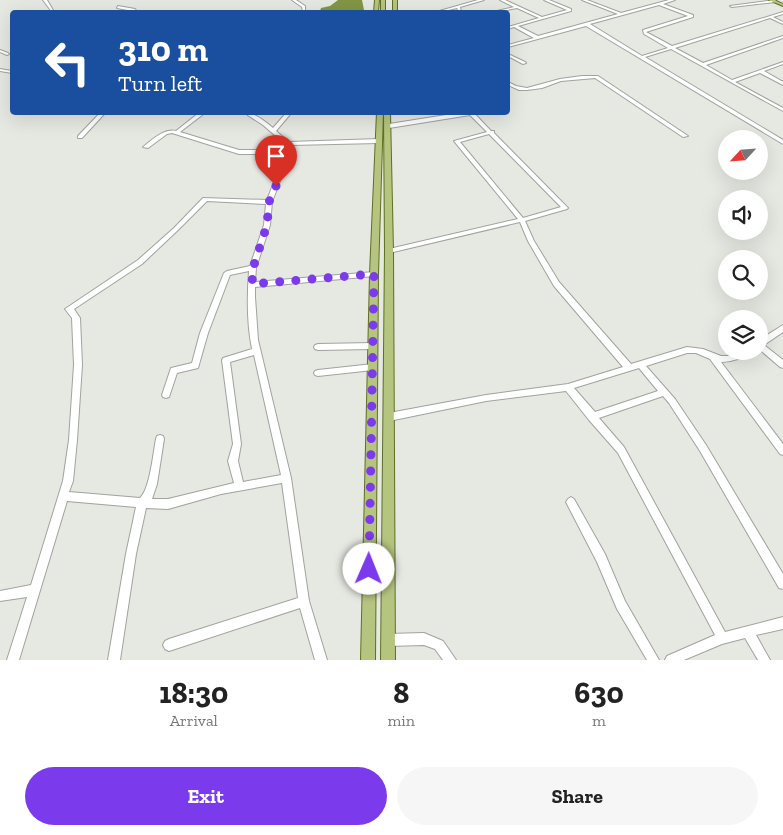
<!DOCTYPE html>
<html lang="en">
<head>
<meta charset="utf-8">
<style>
  body { margin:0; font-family:"Zilla Slab",serif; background:#f6f6f6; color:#222; height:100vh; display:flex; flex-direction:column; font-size:19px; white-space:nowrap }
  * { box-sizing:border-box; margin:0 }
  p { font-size:16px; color:#767676 }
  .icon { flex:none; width:28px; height:28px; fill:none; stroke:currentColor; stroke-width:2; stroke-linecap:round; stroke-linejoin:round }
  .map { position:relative; height:660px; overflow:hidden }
  .drawer { display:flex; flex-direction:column; background:#fff; flex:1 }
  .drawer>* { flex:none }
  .banner { position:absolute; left:10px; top:10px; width:500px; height:105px; border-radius:5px; box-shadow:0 5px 20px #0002; background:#1a4fa0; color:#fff; overflow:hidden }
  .needle { width:32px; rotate:244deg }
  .controls { position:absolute; left:718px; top:130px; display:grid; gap:10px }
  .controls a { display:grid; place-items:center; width:50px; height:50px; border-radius:50%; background:#fff; box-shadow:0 5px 20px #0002; font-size:25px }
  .pin { position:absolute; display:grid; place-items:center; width:42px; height:42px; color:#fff; margin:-51px -21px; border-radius:50% 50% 50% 0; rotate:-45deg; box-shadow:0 0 5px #0007 }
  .pin .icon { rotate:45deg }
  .me { position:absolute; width:55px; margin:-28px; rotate:1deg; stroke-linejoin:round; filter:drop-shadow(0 0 4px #0008) }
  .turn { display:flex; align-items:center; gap:18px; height:105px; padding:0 25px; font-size:22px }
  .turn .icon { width:65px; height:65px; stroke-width:2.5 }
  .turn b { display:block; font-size:35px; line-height:42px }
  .eta { display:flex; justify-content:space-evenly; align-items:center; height:85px; text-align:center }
  .eta b { font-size:30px; font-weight:700; line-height:35px }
  .primary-button { display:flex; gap:10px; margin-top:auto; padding:10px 25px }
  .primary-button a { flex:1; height:58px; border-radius:30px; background:#7c3aed; color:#fff; font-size:20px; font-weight:700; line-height:58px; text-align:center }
  .primary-button a+a { background:#f6f6f6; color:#222 }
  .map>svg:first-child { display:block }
  .water { fill:#829645 }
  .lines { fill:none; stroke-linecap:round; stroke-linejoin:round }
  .minor-casing { stroke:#a1a39e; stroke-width:2 }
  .major-casing { stroke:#5f6f24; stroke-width:2 }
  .minor { fill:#fff; fill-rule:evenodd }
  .major { fill:#b5c47f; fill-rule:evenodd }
  .route { stroke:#7c3aed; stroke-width:9; stroke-dasharray:0 16.2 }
</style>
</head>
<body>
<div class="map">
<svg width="783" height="660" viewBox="0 0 783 660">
  <rect width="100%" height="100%" fill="#e6e8e2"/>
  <path class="water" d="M338,0H362L364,10L361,12L320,11L321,8L330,6Z"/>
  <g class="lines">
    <g class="minor-casing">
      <path id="minor" d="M43,0H47L54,12H52Z
        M292,0H296L305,6V12H303L302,7Z
        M478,0H484L460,7L461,12H459L457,8L440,12H436Z
        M500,0H505L542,17L567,10L544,0H549L571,9V11L518,26L538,36L618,14L582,0H587L621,13L669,0H675L663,4L693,15V17L646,32L672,46L783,12V14L773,17L783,22V24L770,18L675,48L703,63L783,36V38L706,65L732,80L783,62V64L764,71L783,82V85L760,73L735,82L783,108V111L671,49L645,57L783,140V144L586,26L508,47V45L534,38L514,27L508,29V27L539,18L517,8L497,12V11L514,7ZM659,5L688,16L643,30L644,34L668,48L642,56L590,24Z
        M775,0L776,2L732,7L730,6Z
        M118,6L135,9L137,12H134L133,11L117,8Z
        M0,50L8,53L9,54L7,55L0,52Z
        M508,54L525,62L526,63L523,64L508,56Z
        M0,69L12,71V73L0,71Z
        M582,76H598L688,136L683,137L595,78L561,81L542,88L527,90H519L508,85V82L516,86L527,88L560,79Z
        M101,112H106L82,138H78V136Z
        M200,112H206L180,132L239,150H285V144L263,125L243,112C254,112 265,121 273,128L287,112H292L276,131L289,142L379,139L382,141L379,143L291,145V152L272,202L270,225L256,268L255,282L374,272L377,274L374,276L255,287V297L258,340L291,478L309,601L327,660H315L300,608L169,651L165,649L163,645L165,641L169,639L298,598L282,483L221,494L168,509L146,508L136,554L120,660H108L126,554L136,507L67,501L19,660H7L27,597L0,601V591L31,585L63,481L69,440L74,365L72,318L65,309L138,260L174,228L203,198L267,200L285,154H239L172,133L167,134L148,148L143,147C152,140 164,128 176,131ZM207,201L266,204L264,225L250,266L227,271L224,273L200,333L192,363L171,368L162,395L163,397L166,398L169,397L177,373L198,368L208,333L230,275L249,271C247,297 247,324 252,349L223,358L222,360L233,444L228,461L234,483L168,499H152L157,484L164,439L163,436L160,435L157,436L156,439C153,454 150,489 140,498L69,492L73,481L77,440L82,365L80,318L74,309L142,264L178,230ZM254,355L281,475L243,482L238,461L241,444L230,362Z
        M465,112H473L491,131H494V133L568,208L567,209L525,221L534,241L559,282L631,364L687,347L703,349L721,356H728L740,351H751C743,358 732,362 721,362L783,444V455L780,454L710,359L696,353H687L646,366L675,399L706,445L783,574V589L779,588L700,451L669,403L663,396L599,418L624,447L725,632L783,617V629L756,635L770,660H758L745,638L722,644L684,660H665L667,656L715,635L618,453L589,420L566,391L486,401L389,421L386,420L385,417L386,414L389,413L486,395L568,384L623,367L554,286L528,241L520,222L389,253L386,251L389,249L518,219L454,141L487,132L470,115L389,128L386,126L389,124ZM489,134L561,207L523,218L460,142ZM639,368L658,391L595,412L574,388Z
        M783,325V332L764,345L783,360V368L780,367L759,349V340Z
        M373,343L376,344L377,346L376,348L373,349L318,350L315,349L314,347L315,345L318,344Z
        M373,364L376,365L377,367L376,369L373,370L318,376L315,375L314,373L315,371L318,370Z
        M571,497L574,499L605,554L625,601L659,660H647L617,609L597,562L566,502L568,499Z
        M424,633L443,641L456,660H443L435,649L424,645L388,646L384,644L382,640L384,636L388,634Z"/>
    </g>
    <g class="major-casing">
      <path id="major" d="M375,0H379L378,12H374Z
        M381,0H385V12H381Z
        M393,0H397V12H393Z
        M769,0H774L783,4V6Z
        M377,112H383L378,274L375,660H361L370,274Z
        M384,112H390L393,251L395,660H381L385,251Z"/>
    </g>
    <use href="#minor" class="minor"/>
    <use href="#major" class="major"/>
  </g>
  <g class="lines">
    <path class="route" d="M276,186L269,202L267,225L253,268L252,284L374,274L369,569"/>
  </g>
</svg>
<div class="controls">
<a><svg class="needle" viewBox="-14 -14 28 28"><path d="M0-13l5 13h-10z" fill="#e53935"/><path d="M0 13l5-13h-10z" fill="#767676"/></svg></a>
<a><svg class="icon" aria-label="sound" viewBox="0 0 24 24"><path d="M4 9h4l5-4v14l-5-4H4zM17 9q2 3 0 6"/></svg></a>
<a><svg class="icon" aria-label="search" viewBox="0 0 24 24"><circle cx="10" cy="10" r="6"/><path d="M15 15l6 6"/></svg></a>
<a><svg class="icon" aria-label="layers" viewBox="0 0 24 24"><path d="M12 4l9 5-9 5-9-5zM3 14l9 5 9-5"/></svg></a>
</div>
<div class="pin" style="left:276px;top:186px;background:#d93025"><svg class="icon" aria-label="arrive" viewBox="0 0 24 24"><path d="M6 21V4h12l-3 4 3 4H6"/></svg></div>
<svg class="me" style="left:369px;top:569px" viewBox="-20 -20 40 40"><circle r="19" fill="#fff"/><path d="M0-13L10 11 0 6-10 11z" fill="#7c3aed"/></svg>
<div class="banner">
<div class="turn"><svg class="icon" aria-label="left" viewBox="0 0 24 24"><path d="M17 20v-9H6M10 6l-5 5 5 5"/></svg><div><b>310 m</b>Turn left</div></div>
</div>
</div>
<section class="drawer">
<div class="eta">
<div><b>18:30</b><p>Arrival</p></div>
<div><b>8</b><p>min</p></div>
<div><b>630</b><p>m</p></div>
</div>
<div class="primary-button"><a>Exit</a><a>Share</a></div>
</section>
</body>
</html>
